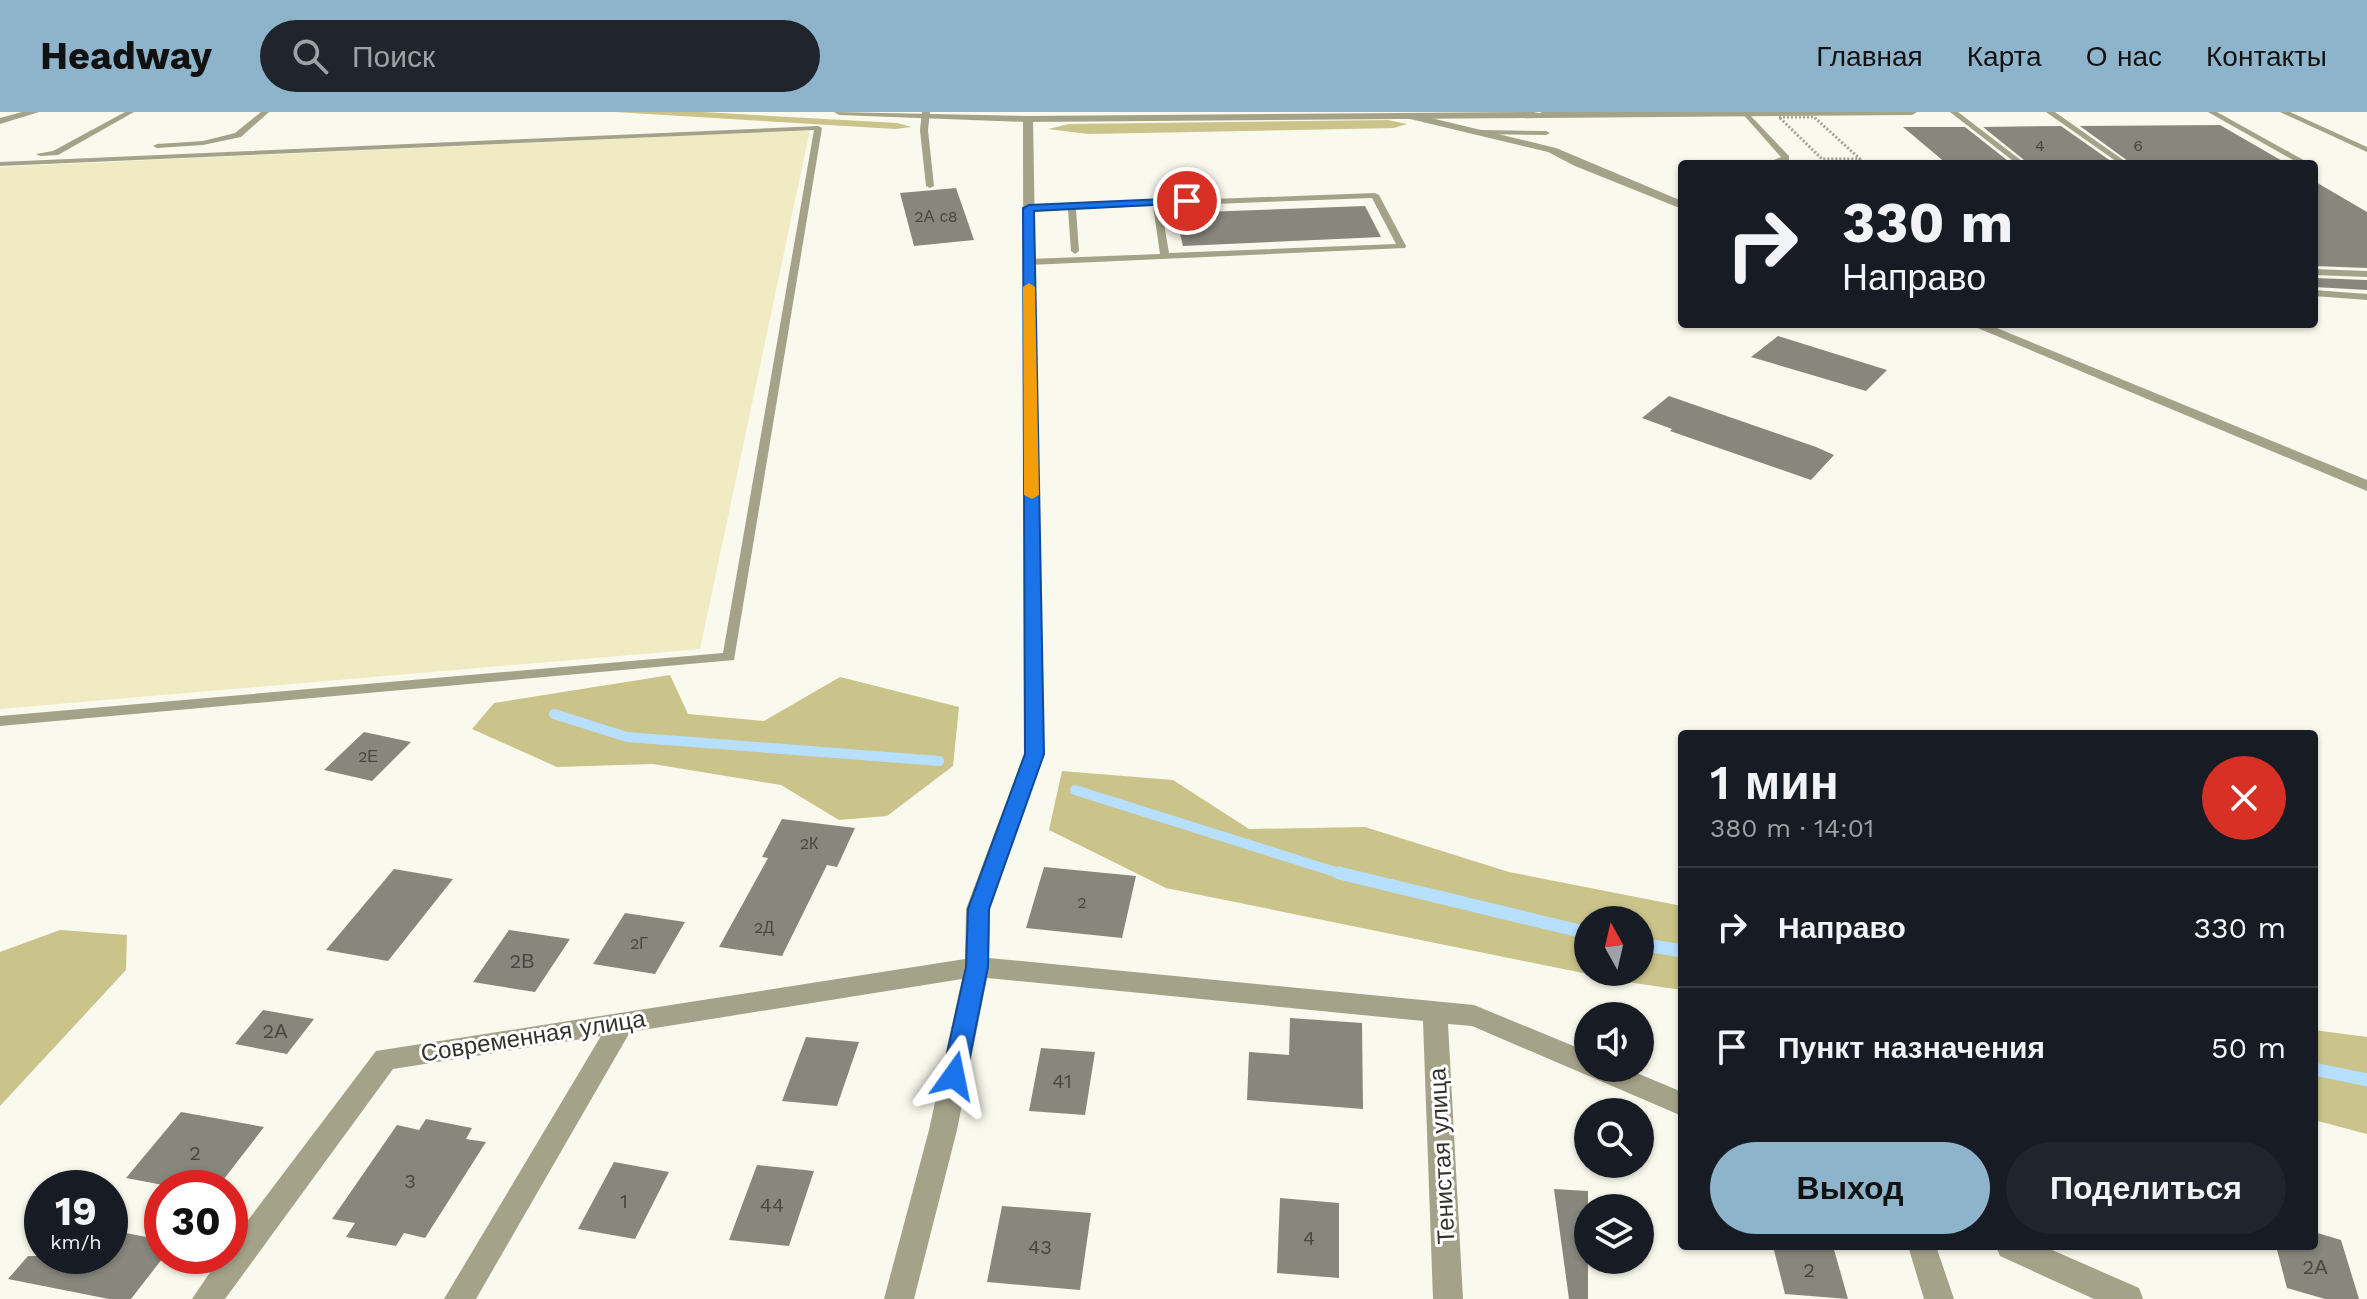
<!DOCTYPE html>
<html lang="ru">
<head>
<meta charset="utf-8">
<style>
  body { margin:0; font-family:"Work Sans",sans-serif; background:#20242c; color:#f1f3f6; height:100vh; display:flex; flex-direction:column; font-size:30px; white-space:nowrap }
  * { box-sizing:border-box; margin:0 }
  p { font-size:26px; color:#9ea1a6 }
  .icon { flex:none; width:44px; height:44px; fill:none; stroke:currentColor; stroke-width:2; stroke-linecap:round; stroke-linejoin:round }
  .map { position:relative; flex:1; overflow:hidden }
  .details { position:absolute; left:1678px; top:618px; width:640px; height:520px; display:flex; flex-direction:column; background:#171b24; border-radius:8px; box-shadow:0 2px 6px #0004 }
  .details>* { flex:none }
  .guide { position:absolute; left:1678px; top:48px; width:640px; height:168px; border-radius:8px; box-shadow:0 2px 6px #0004; background:#171b24; color:#f1f3f6; overflow:hidden }
  .needle { width:52px; rotate:352deg }
  .tools { position:absolute; left:1574px; top:794px; display:grid; gap:16px }
  .tools a { display:grid; place-items:center; width:80px; height:80px; border-radius:50%; background:#171b24; box-shadow:0 2px 6px #0004; font-size:40px }
  .speed { position:absolute; left:24px; top:1058px; display:flex; gap:16px; font-size:40px; font-weight:700; text-align:center }
  .speed>* { display:grid; place-content:center; width:104px; height:104px; border-radius:50%; background:#171b24; box-shadow:0 2px 6px #0004; line-height:1 }
  .speed small { font-size:20px; font-weight:400 }
  .speed .limit { border:12px solid #d22; background:#fff; color:#111 }
  .pin { position:absolute; display:grid; place-items:center; width:68px; height:68px; color:#fff; margin:-34px; border:4px solid #fff; border-radius:50%; box-shadow:0 2px 8px #0007 }
  .me { position:absolute; width:88px; margin:-44px; rotate:12deg; stroke-linejoin:round; filter:drop-shadow(0 0 6px #0008) }
  .turn { display:flex; align-items:center; gap:28px; height:168px; padding:0 32px; font-size:36px }
  .turn .icon { width:104px; height:104px; stroke-width:2.5 }
  .turn b { display:block; font-size:56px; line-height:68px }
  .round { display:grid; place-items:center; flex:none; width:84px; height:84px; border-radius:42px; background:#20242c }
  .summary { display:flex; align-items:center; justify-content:space-between; height:136px; padding:0 32px }
  h1 { font-size:48px; font-weight:600; line-height:60px }
  .button { display:flex; gap:16px; margin-top:auto; padding:16px 32px }
  .button a { flex:1; height:92px; border-radius:48px; background:#8eb4cc; color:#111; font-size:32px; font-weight:600; line-height:92px; text-align:center }
  .button a+a { background:#20242c; color:#f1f3f6 }
  ul { padding:0; list-style:none }
  li { display:flex; align-items:center; gap:24px; height:120px; padding:0 32px; border-top:2px solid #363941 }
  li div { flex:1 }
  li b { display:block; font-size:30px }
  li em { font-style:normal }
  header { display:flex; align-items:center; gap:48px; box-sizing:border-box; height:112px; padding:0 40px; background:#8eb4cc; color:#111 }
  header strong { font-size:38px }
  nav { display:flex; gap:44px; margin-inline-start:auto; font-size:28px }
  .search { width:560px; height:72px; background:#20242c; display:flex; align-items:center; gap:20px; box-sizing:border-box; padding:0 28px; border-radius:44px; color:#9ea1a6; font-size:30px }
  .map>svg:first-child { display:block }
  .green { fill:#f0ebc2 }
  .forest { fill:#cac38a; fill-rule:evenodd }
  .lines { fill:none; stroke-linecap:round; stroke-linejoin:round }
  .stream-far1 { stroke:#b7dfff; stroke-width:10 }
  .stream { stroke:#b7dfff; stroke-width:13 }
  .building { fill:#88877d }
  .path { stroke:#a3a299; stroke-width:3; stroke-dasharray:2 2; stroke-linecap:butt }
  .service { fill:#a5a28a; fill-rule:evenodd }
  .minor { fill:#a5a28a; fill-rule:evenodd }
  .tertiary { fill:#a5a28a; fill-rule:evenodd }
  .route { fill:#1a73e8; stroke:#114b97; stroke-width:2 }
  .slow { fill:#f59e0b }
  .labels { text-anchor:middle; stroke-width:6; stroke-linejoin:round; paint-order:stroke }
  .number-label { font-size:16px; fill:#484842 }
  .near-number-label { font-size:20px; fill:#484842 }
  .near-street-label { font-size:24px; fill:#33332e; stroke:#fff }
</style>
</head>
<body>
<header>
<strong>Headway</strong>
<div class="search"><svg class="icon" aria-label="search" viewBox="0 0 24 24"><circle cx="10" cy="10" r="6"/><path d="M15 15l6 6"/></svg>Поиск</div>
<nav><a>Главная</a><a>Карта</a><a>О нас</a><a>Контакты</a></nav>
</header>
<div class="map">
<svg width="2367" height="1187" viewBox="0 0 2367 1187">
  <rect width="100%" height="100%" fill="#faf9ed"/>
  <path class="green" d="M810,18L700,537L0,597V55Z"/>
  <path class="forest" d="M615,0H702L897,11L912,15L895,17Z
    M1388,8L1407,12L1394,16L1088,22L1048,17L1069,12Z
    M670,563L688,602L764,609L840,565L959,595L953,654L887,704L839,708L781,673L653,652L557,655L472,617L494,591Z
    M1062,659L1173,668L1249,717L1365,715L1509,760L1682,794V878L1627,870L1166,776L1049,718ZM1640,808V860H1588V808Z
    M60,818L127,823L126,858L0,994V840Z
    M2314,918L2367,925V1022L2314,1008Z"/>
  <g class="lines">
    <path class="stream-far1" d="M554,602L627,625L939,649
      M1075,678L1345,763"/>
    <path class="stream" d="M1339,761L1588,821
      M1640,832L1682,839
      M2314,957L2367,968"/>
  </g>
  <path class="building" d="M2220,13L2284,50L2132,52L2080,14Z
    M2061,14L2115,52H2029L1983,15Z
    M1903,15H1965L2012,52H1947Z
    M2314,69L2367,100V156L2314,154Z
    M956,76L974,128L914,134L900,81Z
    M1365,94L1381,125L1183,134L1175,101Z
    M2314,166L2367,168V178L2314,175Z
    M1778,224L1887,258L1866,279L1751,245Z
    M1669,284L1816,335L1834,343L1811,368L1670,319L1672,317L1642,306Z
    M364,620L411,630L372,669L324,658Z
    M782,707L855,716L837,755L827,753L782,844L719,835L768,746L762,745Z
    M1044,755L1136,764L1122,826L1026,816Z
    M394,757L453,767L388,849L326,838Z
    M625,801L685,810L655,862L593,852Z
    M509,818L570,827L535,880L473,870Z
    M263,898L314,907L287,942L235,932Z
    M1290,906L1362,911L1363,997L1247,988L1249,940L1289,943Z
    M806,925L859,930L837,994L782,989Z
    M1041,936L1095,940L1085,1003L1029,999Z
    M181,1000L264,1015L217,1076H179L126,1066Z
    M426,1007L472,1016L466,1027L486,1030L425,1126L404,1121L396,1134L346,1125L355,1111L332,1107L397,1013L419,1018Z
    M614,1050L669,1060L635,1127L578,1117Z
    M757,1053L814,1059L789,1134L729,1128Z
    M1554,1077L1588,1079V1187H1569Z
    M1280,1086L1339,1091V1166L1277,1161Z
    M1002,1094L1091,1101L1080,1178L987,1170Z
    M110,1118L162,1128V1147L131,1187H109L8,1167L28,1144H110Z
    M2314,1120L2341,1128L2359,1187H2325L2287,1176L2276,1134H2314Z
    M1773,1134H1833L1848,1187L1785,1182Z"/>
  <g class="lines">
    <path class="path" d="M1779,5H1814L1860,47H1822Z"/>
    <path class="service" d="M125,0H134L58,43L40,44L36,42L53,39Z
      M261,0H269L241,25L203,33L157,36L153,34L157,32L203,29L235,21Z
      M922,0H930L928,18L934,74L930,76L926,74L920,18Z
      M1741,0H1747L1789,44V48L1776,52H1764L1781,45Z
      M1950,0H1958L2026,52H2017Z
      M2046,0H2055L2129,52H2120Z
      M2208,0H2217L2307,50L2300,52Z
      M2280,0H2290L2367,35V40Z
      M818,14L822,16L734,548L0,614V604L723,541L814,18L0,54V50Z
      M1481,18L1546,19L1550,21L1546,23L1478,22L1477,20Z
      M1375,81L1379,83L1406,134L1405,136L1029,153L1025,150L1029,147L1160,142L1153,94L1076,97L1079,139L1075,142L1071,139L1068,97L1026,98V94H1029ZM1372,86L1396,132L1169,141L1161,94Z
      M2314,157L2367,159V165L2314,163Z
      M2314,178L2367,182V188L2314,184Z"/>
    <path class="minor" d="M22,0H39L0,12V6Z
      M1917,0L1912,3L1542,6L1537,3L1542,0Z
      M1410,1L1556,36L1682,89V97L1575,54L1548,40L1406,6L1405,4Z
      M1028,4L1033,7L1044,642L990,797L989,846L1474,893L1588,940V956H1625L1682,980V1004L1472,914L1448,912L1463,1187H1433L1423,909L987,866L957,1018L914,1187H884L929,1018L962,867L630,920L476,1187H444L601,924L393,957L225,1187H192L221,1144H230V1132L376,939L965,847L966,797L1024,642L1023,7Z
      M1968,212H1987L2367,368V379Z
      M1908,1134H1936L1954,1187H1924Z
      M1996,1134H2043L2139,1176L2143,1187H2094L2000,1144Z"/>
    <path class="tertiary" d="M834,0L1028,4L1534,0L1547,3L1542,6L1028,10L839,3Z"/>
  </g>
  <path class="route" d="M1187,86L1193,89L1191,91L1034,99L1044,642L989,797L988,855L966,964L963,971L954,974L946,971L942,964L966,855L968,797L1025,642L1023,96L1029,93Z"/>
  <path class="slow" d="M1029,171L1035,175L1039,383L1032,387L1024,383L1023,175Z"/>
  <g class="labels">
    <g class="number-label">
      <text x="2040" y="39">4</text>
      <text x="2138" y="39">6</text>
      <text x="936" y="110">2А с8</text>
      <text x="368" y="650">2Е</text>
      <text x="809" y="737">2К</text>
      <text x="1082" y="796">2</text>
      <text x="764" y="821">2Д</text>
      <text x="639" y="837">2Г</text>
    </g>
    <g class="near-number-label">
      <text x="522" y="856">2В</text>
      <text x="275" y="926">2А</text>
      <text x="1062" y="976">41</text>
      <text x="195" y="1048">2</text>
      <text x="410" y="1076">3</text>
      <text x="624" y="1096">1</text>
      <text x="772" y="1100">44</text>
      <text x="1309" y="1133">4</text>
      <text x="1040" y="1142">43</text>
      <text x="2315" y="1162">2А</text>
      <text x="1809" y="1165">2</text>
    </g>
    <g class="near-street-label">
      <text transform="translate(533 924) rotate(-9)" y="8">Современная улица</text>
      <text transform="translate(1442 1044) rotate(-93)" y="8">Тенистая улица</text>
    </g>
  </g>
</svg>
<div class="tools">
<a><svg class="needle" viewBox="-14 -14 28 28"><path d="M0-13l5 13h-10z" fill="#e53935"/><path d="M0 13l5-13h-10z" fill="#9ea1a6"/></svg></a>
<a><svg class="icon" aria-label="sound" viewBox="0 0 24 24"><path d="M4 9h4l5-4v14l-5-4H4zM17 9q2 3 0 6"/></svg></a>
<a><svg class="icon" aria-label="search" viewBox="0 0 24 24"><circle cx="10" cy="10" r="6"/><path d="M15 15l6 6"/></svg></a>
<a><svg class="icon" aria-label="layers" viewBox="0 0 24 24"><path d="M12 4l9 5-9 5-9-5zM3 14l9 5 9-5"/></svg></a>
</div>
<div class="speed"><div>19<small>km/h</small></div><div class="limit">30</div></div>
<div class="pin" style="left:1187px;top:89px;background:#d93025"><svg class="icon" aria-label="arrive" viewBox="0 0 24 24"><path d="M6 21V4h12l-3 4 3 4H6"/></svg></div>
<svg class="me" style="left:954px;top:964px" viewBox="-20 -20 40 40"><path d="M0-17L14 15 0 8-14 15z" fill="#1a73e8" stroke="#fff" stroke-width="4"/></svg>
<div class="guide">
<div class="turn"><svg class="icon" aria-label="right" viewBox="0 0 24 24"><path d="M7 20v-9h11M14 6l5 5-5 5"/></svg><div><b>330 m</b>Направо</div></div>
</div>
<section class="details">
<div class="summary"><div><h1>1 мин</h1><p>380 m · 14:01</p></div><a class="round" style="background:#d93025;color:#fff"><svg class="icon" aria-label="close" viewBox="0 0 24 24"><path d="M6 6l12 12M18 6L6 18"/></svg></a></div>
<ul>
<li><svg class="icon" aria-label="right" viewBox="0 0 24 24"><path d="M7 20v-9h11M14 6l5 5-5 5"/></svg><div><b>Направо</b></div><em>330 m</em></li>
<li><svg class="icon" aria-label="arrive" viewBox="0 0 24 24"><path d="M6 21V4h12l-3 4 3 4H6"/></svg><div><b>Пункт назначения</b></div><em>50 m</em></li>
</ul>
<div class="button"><a>Выход</a><a>Поделиться</a></div>
</section>
</div>
</body>
</html>
